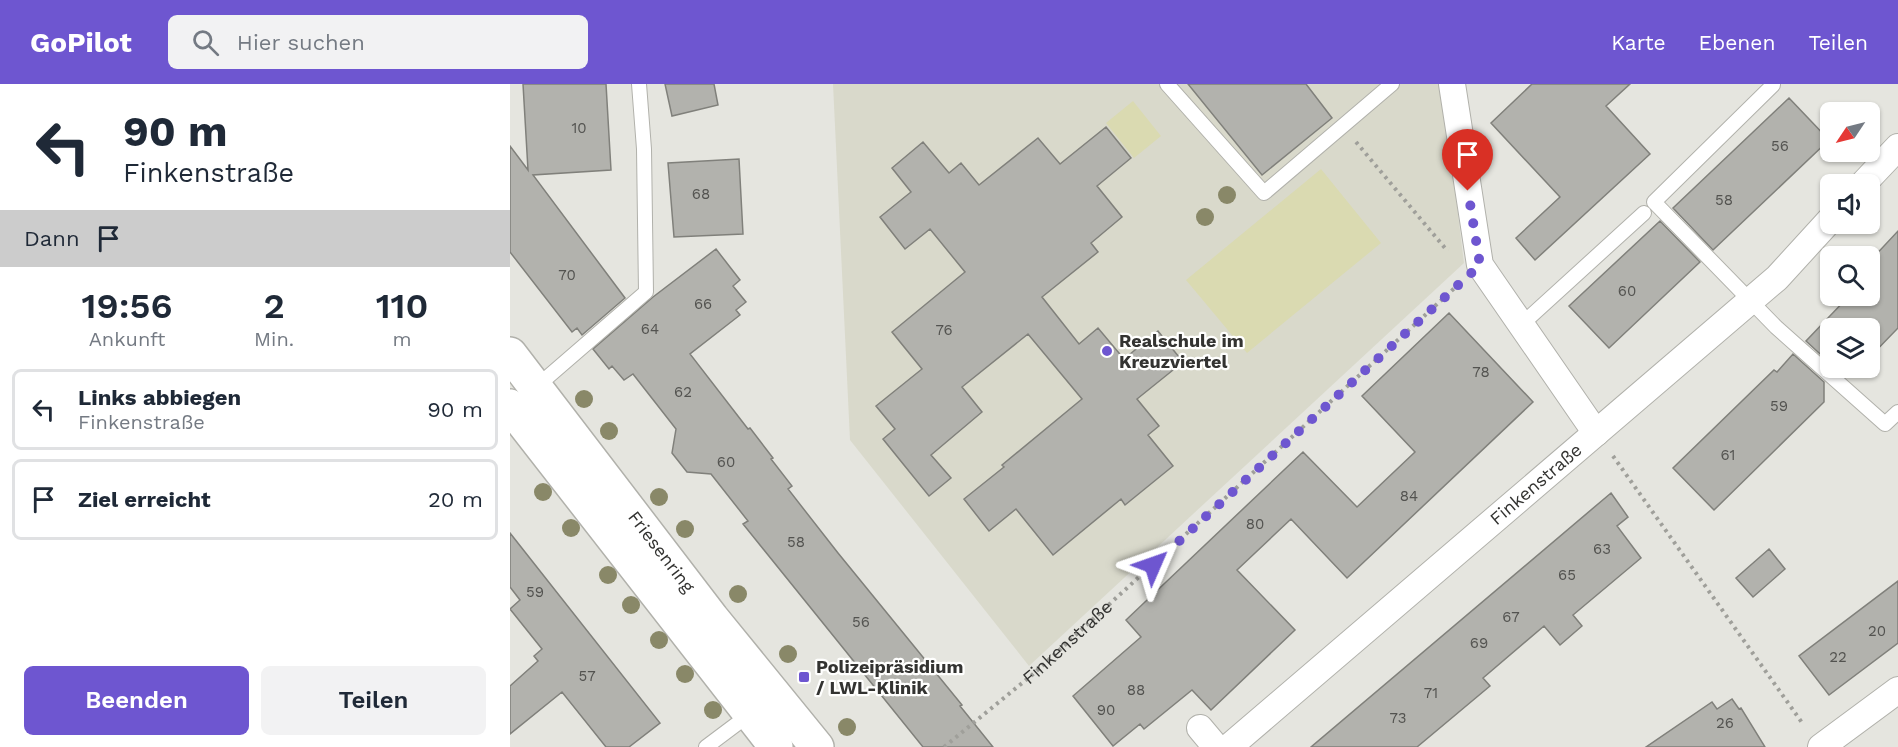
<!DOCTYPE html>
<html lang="de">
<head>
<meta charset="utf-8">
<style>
  body { margin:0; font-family:"Work Sans",sans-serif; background:#f2f2f3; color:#1f2937; height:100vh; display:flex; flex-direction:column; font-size:22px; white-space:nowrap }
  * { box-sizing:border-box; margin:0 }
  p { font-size:20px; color:#747a83 }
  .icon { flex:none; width:33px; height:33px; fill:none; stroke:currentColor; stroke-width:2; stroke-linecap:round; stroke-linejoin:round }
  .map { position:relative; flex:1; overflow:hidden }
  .sheet { display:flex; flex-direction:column; background:#fff; width:510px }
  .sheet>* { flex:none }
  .top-card { background:#fff; color:#1f2937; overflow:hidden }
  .needle { width:39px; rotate:235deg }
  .buttons { position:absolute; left:1310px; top:18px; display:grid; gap:12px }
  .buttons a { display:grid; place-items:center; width:60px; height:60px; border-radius:9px; background:#fff; box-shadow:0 2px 4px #0004; font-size:30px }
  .pin { position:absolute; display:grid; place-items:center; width:51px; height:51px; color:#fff; margin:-62px -26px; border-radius:50% 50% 50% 0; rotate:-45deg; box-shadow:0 0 6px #0007 }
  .pin .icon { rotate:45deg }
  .me { position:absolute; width:66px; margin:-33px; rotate:47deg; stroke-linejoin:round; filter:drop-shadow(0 0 4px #0008) }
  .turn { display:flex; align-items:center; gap:21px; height:126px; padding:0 24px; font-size:27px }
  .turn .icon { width:78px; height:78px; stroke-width:2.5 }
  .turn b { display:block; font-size:42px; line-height:51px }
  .then { display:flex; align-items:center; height:57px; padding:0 24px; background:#0003; gap:12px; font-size:22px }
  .eta { display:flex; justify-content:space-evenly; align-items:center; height:102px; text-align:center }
  .eta b { font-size:36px; font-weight:600; line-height:42px }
  .cta { display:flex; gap:12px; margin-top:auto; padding:12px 24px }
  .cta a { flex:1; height:69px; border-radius:9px; background:#6e56d0; color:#fff; font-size:24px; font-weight:600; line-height:69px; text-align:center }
  .cta a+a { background:#f2f2f3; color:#1f2937 }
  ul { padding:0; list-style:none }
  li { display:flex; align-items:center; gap:18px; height:81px; margin:0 12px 9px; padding:0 12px; border:3px solid #e0e1e3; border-radius:9px }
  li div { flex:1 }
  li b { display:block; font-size:22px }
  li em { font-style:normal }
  header { display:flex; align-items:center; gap:36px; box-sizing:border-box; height:84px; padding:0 30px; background:#6e56d0; color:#fff }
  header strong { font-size:28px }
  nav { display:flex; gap:33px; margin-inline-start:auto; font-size:21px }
  .search { width:420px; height:54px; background:#f2f2f3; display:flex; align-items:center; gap:15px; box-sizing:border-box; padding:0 21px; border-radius:9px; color:#747a83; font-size:22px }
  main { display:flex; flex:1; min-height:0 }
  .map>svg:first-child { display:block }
  .built { fill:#d9d9cb }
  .green { fill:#dadab1 }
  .building { fill:#b2b2ad; stroke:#80807b; stroke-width:1.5 }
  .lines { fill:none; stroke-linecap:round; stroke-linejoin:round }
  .lane-casing { stroke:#b1b1ab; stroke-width:16 }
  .street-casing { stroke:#b1b1ab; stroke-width:28 }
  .secondary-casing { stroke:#b1b1ab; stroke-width:36 }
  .path { stroke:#9f9f9a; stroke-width:4; stroke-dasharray:3 4.5; stroke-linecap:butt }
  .lane { stroke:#fff; stroke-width:14 }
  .street { stroke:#fff; stroke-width:26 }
  .secondary { stroke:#fff; stroke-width:33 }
  .tree { fill:#898868 }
  .route { stroke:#6e56d0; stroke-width:10; stroke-dasharray:0 18 }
  .poi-dot { fill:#6e56d0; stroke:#fffffe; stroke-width:2 }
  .labels { text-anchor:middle; stroke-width:4.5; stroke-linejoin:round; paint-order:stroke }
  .number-label { font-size:15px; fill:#535350 }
  .poi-label { font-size:18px; font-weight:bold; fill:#333331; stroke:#fffffe; text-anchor:start }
  .street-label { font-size:18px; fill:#333331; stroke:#fffffe }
</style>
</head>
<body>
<header>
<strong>GoPilot</strong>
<div class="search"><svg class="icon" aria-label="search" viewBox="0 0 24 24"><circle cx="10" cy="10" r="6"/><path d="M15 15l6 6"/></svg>Hier suchen</div>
<nav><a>Karte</a><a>Ebenen</a><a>Teilen</a></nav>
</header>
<main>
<section class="sheet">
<div class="top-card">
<div class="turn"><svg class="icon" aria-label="left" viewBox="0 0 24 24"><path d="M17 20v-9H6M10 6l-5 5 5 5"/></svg><div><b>90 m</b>Finkenstraße</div></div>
<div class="then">Dann<svg class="icon" aria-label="arrive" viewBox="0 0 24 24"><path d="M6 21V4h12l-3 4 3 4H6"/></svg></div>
</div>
<div class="eta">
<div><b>19:56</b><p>Ankunft</p></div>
<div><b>2</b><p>Min.</p></div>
<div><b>110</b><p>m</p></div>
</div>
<ul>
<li><svg class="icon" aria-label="left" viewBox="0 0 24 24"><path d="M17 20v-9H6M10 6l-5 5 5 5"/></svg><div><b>Links abbiegen</b><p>Finkenstraße</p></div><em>90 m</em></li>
<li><svg class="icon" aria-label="arrive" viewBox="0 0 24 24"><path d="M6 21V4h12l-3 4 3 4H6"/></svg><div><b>Ziel erreicht</b></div><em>20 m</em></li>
</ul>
<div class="cta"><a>Beenden</a><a>Teilen</a></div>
</section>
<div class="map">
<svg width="1388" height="663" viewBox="0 0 1388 663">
  <rect width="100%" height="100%" fill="#e5e5df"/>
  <path class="built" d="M323,0H932L954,179L519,582L340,356Z"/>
  <path class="green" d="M623,17L651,52L624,74L596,39Z
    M811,85L871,159L737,269L676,196Z"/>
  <path class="building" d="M13,0H96L101,86L23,91L115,214L72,251L67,244L62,248L0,168V62L18,86Z
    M155,0H204L208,21L162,32Z
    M678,0H796L822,34L752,91Z
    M1022,0H1120L1096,22L1140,70L1025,176L1006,154L1050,113L981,39Z
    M1279,14L1319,56L1203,166L1163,124Z
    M596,43L621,74L587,102L612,133L581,159L588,168L532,213L569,260L588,244L614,275L648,247L673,278L627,315L649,342L638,351L663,382L615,421L611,415L543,471L506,425L479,447L454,415L494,383L492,381L572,315L518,250L452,303L472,328L421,371L441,394L419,412L373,355L385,345L366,322L412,285L382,248L455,188L420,145L395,165L370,133L401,108L382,84L413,58L439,89L451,79L469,101L528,54L550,80Z
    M229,75L233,150L164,153L158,79Z
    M1150,137L1190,178L1099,264L1059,222Z
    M1388,147V244L1359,274V244H1320V279L1296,257L1339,212H1359L1360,177Z
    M206,165L230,196L223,202L236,218L226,226L230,231L180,270L238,345L240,344L263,374L261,375L282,402L278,405L328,469L452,621L450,622L483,663H413L233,440L238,437L201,390L177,388L162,369L166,345L123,290L114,296L102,282L99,285L83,265L143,213Z
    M939,229L1023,318L837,494L781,435L727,486L785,546L701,626L682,606L634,645L630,640L603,662L563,612L631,553L616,536L793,368L847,423L905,368L852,312Z
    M1283,270L1314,298V318L1204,426L1163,384L1264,286L1267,288Z
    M1101,409L1118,433L1107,442L1131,474L1063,531L1072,542L1050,561L1034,542L973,594L980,602L907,663H801Z
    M0,449L150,639L119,663H96L52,608L0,650V602L28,577L24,572L32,565L0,525L10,516L0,503Z
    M1259,465L1275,485L1243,513L1226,494Z
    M1388,497V559L1319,611L1289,572Z
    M1222,615L1229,625L1231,624L1255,663H1136L1202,618L1207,625Z"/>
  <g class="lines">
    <g class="lane-casing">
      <path id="lane" d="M657,0L754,109L882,0
        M1263,1L1144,118L1266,243L1375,340L1388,328
        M1011,241L1134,129
        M25,304L136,208L134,65L129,0
        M196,663L240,630"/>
    </g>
    <g class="street-casing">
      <g id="street">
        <path d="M942,0L970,181L1086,349"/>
        <path d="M1353,100L1388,63"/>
        <path d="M690,644L706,663"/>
        <path id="s2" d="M719,663L1267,194L1320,136"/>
        <path d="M1311,663L1388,606"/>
      </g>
    </g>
    <g class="secondary-casing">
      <g id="secondary">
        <path id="s3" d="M0,270L202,534L307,663"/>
        <path d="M0,322L266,663"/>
      </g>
    </g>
    <g class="path">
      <path d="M846,58L935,164L939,165"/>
      <path d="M1103,372L1293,640"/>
      <path id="s1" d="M434,663L522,591L949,200"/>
    </g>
    <use href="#lane" class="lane"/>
    <use href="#street" class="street"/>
    <use href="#secondary" class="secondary"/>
  </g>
  <g class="tree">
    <circle cx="717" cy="111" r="9"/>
    <circle cx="695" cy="133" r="9"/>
    <circle cx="74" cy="315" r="9"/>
    <circle cx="99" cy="347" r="9"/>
    <circle cx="33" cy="408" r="9"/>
    <circle cx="149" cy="413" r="9"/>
    <circle cx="61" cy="444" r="9"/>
    <circle cx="175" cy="445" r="9"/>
    <circle cx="98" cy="491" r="9"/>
    <circle cx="228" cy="510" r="9"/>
    <circle cx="121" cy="521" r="9"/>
    <circle cx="149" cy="556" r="9"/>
    <circle cx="278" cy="570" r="9"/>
    <circle cx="175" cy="590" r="9"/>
    <circle cx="203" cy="626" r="9"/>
    <circle cx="337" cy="643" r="9"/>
  </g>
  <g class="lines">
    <path class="route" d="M643,481L970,181L958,107"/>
  </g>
  <g class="poi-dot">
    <circle cx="597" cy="267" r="6"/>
    <rect x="288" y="587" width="12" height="12" rx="3"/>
  </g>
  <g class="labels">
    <g class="number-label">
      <text x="69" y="49">10</text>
      <text x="1270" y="67">56</text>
      <text x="191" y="115">68</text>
      <text x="1214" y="121">58</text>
      <text x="57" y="196">70</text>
      <text x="1117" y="212">60</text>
      <text x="193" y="225">66</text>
      <text x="140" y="250">64</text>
      <text x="434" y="251">76</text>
      <text x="971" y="293">78</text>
      <text x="173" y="313">62</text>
      <text x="1269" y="327">59</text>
      <text x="1218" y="376">61</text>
      <text x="216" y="383">60</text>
      <text x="899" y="417">84</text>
      <text x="745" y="445">80</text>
      <text x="286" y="463">58</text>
      <text x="1092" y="470">63</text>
      <text x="1057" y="496">65</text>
      <text x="25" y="513">59</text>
      <text x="1001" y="538">67</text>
      <text x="351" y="543">56</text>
      <text x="1367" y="552">20</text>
      <text x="969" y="564">69</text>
      <text x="1328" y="578">22</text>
      <text x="77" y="597">57</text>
      <text x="626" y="611">88</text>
      <text x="921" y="614">71</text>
      <text x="596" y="631">90</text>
      <text x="888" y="639">73</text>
      <text x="1215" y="644">26</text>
    </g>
    <g class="poi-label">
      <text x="609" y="263">Realschule im<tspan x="609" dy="21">Kreuzviertel</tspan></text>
      <text x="306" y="589">Polizeipräsidium<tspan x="306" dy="21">/ LWL-Klinik</tspan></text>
    </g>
    <g class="street-label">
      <text dy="6" stroke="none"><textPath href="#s2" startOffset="404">Finkenstraße</textPath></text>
      <text dy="6" stroke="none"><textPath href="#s3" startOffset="249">Friesenring</textPath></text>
      <text dy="6" stroke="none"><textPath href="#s1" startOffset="162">Finkenstraße</textPath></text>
    </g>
  </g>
</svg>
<div class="buttons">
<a><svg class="needle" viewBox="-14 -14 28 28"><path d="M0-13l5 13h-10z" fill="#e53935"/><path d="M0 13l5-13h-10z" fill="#747a83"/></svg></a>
<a><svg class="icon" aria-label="sound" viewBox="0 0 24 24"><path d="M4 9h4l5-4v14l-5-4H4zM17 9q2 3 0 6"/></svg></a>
<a><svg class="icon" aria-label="search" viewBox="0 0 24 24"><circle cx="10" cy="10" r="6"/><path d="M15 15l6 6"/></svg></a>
<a><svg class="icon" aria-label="layers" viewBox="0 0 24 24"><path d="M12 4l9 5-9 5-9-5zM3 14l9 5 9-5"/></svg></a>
</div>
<div class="pin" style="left:958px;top:107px;background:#d93025"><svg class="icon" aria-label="arrive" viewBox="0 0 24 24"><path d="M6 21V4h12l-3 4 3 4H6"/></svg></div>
<svg class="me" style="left:643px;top:481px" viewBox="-20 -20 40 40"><path d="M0-17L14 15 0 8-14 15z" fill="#6e56d0" stroke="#fff" stroke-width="4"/></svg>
</div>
</main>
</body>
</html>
